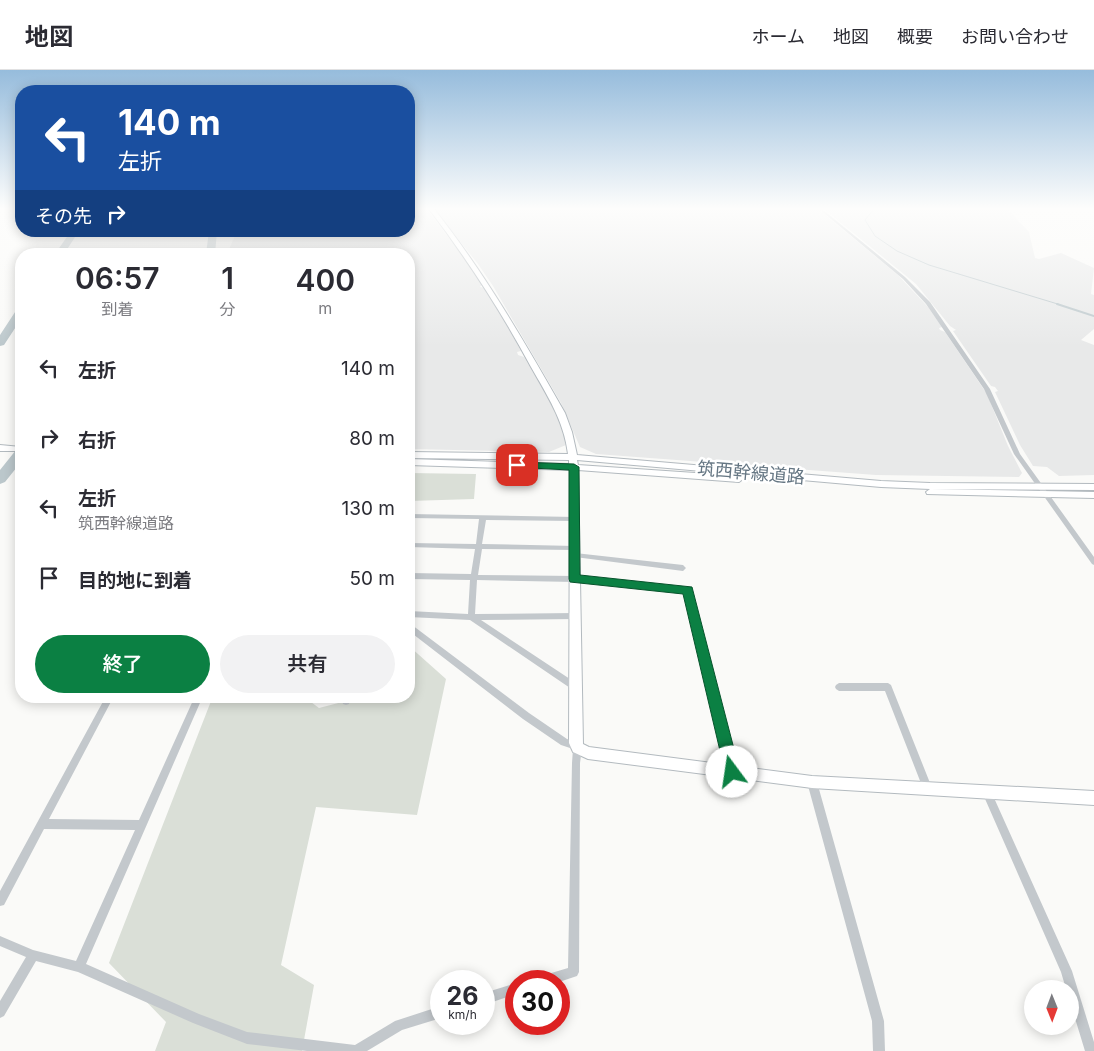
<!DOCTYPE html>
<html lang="ja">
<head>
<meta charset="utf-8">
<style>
  body { margin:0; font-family:Inter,"Noto Sans JP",sans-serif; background:#f2f2f3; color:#2b2b33; height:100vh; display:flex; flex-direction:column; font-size:19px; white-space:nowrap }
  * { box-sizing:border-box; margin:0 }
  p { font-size:16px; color:#7c7c81 }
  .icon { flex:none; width:28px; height:28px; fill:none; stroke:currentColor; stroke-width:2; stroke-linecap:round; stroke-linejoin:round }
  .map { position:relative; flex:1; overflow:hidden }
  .details { position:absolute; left:15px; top:178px; width:400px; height:455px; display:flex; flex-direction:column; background:#fff; border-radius:20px; box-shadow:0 2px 12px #0003 }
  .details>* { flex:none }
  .top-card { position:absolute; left:15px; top:15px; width:400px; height:152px; border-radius:20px; box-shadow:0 2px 12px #0003; background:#1a4fa0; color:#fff; overflow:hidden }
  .needle { width:32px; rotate:179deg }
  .tools { position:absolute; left:1024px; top:910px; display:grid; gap:10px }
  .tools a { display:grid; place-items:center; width:55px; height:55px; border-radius:50%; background:#fff; box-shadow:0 2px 12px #0003; font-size:25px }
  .speed { position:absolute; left:430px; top:900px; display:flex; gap:10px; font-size:25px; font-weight:700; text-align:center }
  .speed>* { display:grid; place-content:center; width:65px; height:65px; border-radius:50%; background:#fff; box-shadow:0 2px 12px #0003; line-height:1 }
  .speed small { font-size:12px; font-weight:400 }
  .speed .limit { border:8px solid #d22; background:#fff; color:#111 }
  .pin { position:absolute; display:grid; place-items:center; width:42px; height:42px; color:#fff; margin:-21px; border-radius:10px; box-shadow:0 2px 8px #0006 }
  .me { position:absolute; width:55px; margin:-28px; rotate:346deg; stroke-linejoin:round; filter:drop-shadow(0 0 4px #0008) }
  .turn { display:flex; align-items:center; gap:18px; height:105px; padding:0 20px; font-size:22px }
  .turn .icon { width:65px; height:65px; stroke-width:2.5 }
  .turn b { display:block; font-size:35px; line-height:42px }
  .then { display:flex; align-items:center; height:48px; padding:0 20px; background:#0003; gap:10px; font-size:19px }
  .eta { display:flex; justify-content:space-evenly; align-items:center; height:85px; text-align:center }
  .eta b { font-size:30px; font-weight:600; line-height:35px }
  .button { display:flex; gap:10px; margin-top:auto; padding:10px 20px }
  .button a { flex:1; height:58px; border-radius:30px; background:#0b8043; color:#fff; font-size:20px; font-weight:600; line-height:58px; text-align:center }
  .button a+a { background:#f2f2f3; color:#2b2b33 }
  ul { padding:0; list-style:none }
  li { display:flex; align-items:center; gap:15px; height:70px; padding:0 20px }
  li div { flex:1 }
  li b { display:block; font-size:19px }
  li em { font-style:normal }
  header { display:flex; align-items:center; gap:30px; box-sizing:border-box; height:70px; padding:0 25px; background:#fff; border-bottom:1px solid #e1e1e2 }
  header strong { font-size:24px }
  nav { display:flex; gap:28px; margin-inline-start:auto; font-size:18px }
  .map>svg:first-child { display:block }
  .built { fill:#e8e9e9 }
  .green { fill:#dadfd7 }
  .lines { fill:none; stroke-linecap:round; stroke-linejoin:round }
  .stream-far1 { stroke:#bbc7cb; stroke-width:1 }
  .stream { stroke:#bbc7cb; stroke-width:2 }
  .river { fill:#bbc7cb; fill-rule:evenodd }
  .secondary-casing { stroke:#b3babf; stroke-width:2 }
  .street { fill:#c3c8cc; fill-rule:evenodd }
  .secondary { fill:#fff; fill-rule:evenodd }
  .route { fill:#0b8043; stroke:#07532c }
  .labels { text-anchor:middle; stroke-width:5; stroke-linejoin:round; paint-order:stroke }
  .street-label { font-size:18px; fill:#657683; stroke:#fff }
</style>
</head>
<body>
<header>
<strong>地図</strong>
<nav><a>ホーム</a><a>地図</a><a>概要</a><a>お問い合わせ</a></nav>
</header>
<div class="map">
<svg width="1094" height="981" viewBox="0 0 1094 981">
  <rect width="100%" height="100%" fill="#fafaf8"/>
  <path class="built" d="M409,139H427L483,213L480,217L486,218L521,281L517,282L518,285L524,287L546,324L563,359L566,375L549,382L409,379V184H227L237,161H409Z
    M434,139H818L898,205L928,237L942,257L939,258L940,260L945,262L987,324L1008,376L1022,403L1019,407L876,405L596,384L580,377L561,333L493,216L478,194Z
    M824,139H1007L1029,162L1035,188L1039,189L1061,183L1094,198L1091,224L1094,225V259L1081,270L1094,275V405L1059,406L1047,397L1033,396L1020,375L1004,341L995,322L998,321L995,317L991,316L953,261L956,260L950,256L916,214Z"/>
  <path class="green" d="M409,403L476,404L474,429L409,431Z
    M409,576L446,609L417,745L316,737L281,895L314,915L302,981H155L166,952L109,893L213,626H303L319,638L346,631V626H409Z"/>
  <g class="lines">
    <path class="stream-far1" d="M874,139L865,150L875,166L897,181L929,195L1061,235"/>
    <path class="stream" d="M1057,234L1094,246"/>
    <path class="river" d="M71,161H79L64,184H55Z
      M209,161H217L215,184H206Z
      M21,238V249L4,275L0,276V265L17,239Z
      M21,379V392L5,412L0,414V400L16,380Z"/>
    <g class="secondary-casing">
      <path id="secondary" d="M429,139H434C485,203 525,273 565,343L572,362L577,385L881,411L930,413L1094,414V420L930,419L881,417L577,390L578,395L739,406L743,409L739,412L578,400L583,674L589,677L812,706L1094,721V735L812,718L588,689L573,682L569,673L570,400L409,395V389L569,394V390L409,388V382L568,384C564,351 547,325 531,297C501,241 467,189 429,139Z
        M0,375L21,377V381H0Z
        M930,419L1094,422V428L927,424L926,422Z"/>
    </g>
    <path class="street" d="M819,139H822L905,207L930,232L990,319L1020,384L1094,487V495L1092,494L1014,384L984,319L926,234L903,209Z
      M409,444L575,447L578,449L575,451L486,450L482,474L575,476L578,478L575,480L482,479L478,505L575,506L691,518L737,702L735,705L732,706L729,705L727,702L685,522L575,512L477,510L475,544L575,543L578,544L579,546L578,548L575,549L481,550L579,615L580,618L579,621L576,622L470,550L409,547V541L468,544L470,510L409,509V503L471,504L475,479L409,477V473L476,474L479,449L409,448Z
      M573,483H575L683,495L686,498L683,501L575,487H573L572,485Z
      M409,554L412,555L529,643L567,669L579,673L582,678L580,693L579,902L577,906L559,912L536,911L538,907L568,898L572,693L573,679L561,675L523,649L409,561Z
      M839,613H888L891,615L932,718L930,721L927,722L924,721L885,621H839L836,619L835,617L836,615Z
      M106,626H114L49,749L139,750L195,626H203L86,894L199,944L247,962L355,975L395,951L441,936V948L402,960L367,981H307L247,974L193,953L78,902L36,891L4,946L0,948V931L26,887L0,876V866L33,880L76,891L135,760L44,759L4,835L0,836V821Z
      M343,626H351L349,634L346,635L343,634L342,631Z
      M812,708L815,709L817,712L884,951L885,981H873L872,951L807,712L809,709Z
      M987,717L990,719L1072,901L1094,972V981H1085L1070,932V919H1066L1061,902L982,722L984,719Z
      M516,913V924L484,935V923Z"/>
    <use href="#secondary" class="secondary"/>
  </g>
  <linearGradient id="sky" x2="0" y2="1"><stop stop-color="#96bcdc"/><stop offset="0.5" stop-color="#fdfdfc"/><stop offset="1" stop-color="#fdfdfc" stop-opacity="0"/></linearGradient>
  <rect width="1094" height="277" fill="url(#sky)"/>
  <path class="route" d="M517,392L574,394L579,397L580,505L692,517L740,702L737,707L732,709L727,707L725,702L683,524L570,512L569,509V400L513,397L512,395Z"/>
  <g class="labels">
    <g class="street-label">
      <text transform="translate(751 403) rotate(5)" y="6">筑西幹線道路</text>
    </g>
  </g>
</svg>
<div class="tools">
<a><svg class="needle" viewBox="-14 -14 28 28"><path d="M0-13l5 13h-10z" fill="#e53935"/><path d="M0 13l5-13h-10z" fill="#7c7c81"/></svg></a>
</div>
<div class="speed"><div>26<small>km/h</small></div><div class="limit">30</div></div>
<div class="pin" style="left:517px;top:395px;background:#d93025"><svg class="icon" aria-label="arrive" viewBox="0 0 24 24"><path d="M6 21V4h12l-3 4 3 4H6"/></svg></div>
<svg class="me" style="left:732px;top:702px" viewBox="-20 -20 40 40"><circle r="19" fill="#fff"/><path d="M0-13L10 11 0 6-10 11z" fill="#0b8043"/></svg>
<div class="top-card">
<div class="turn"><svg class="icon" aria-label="left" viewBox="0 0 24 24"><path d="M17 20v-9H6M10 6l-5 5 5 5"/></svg><div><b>140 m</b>左折</div></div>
<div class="then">その先<svg class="icon" aria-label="right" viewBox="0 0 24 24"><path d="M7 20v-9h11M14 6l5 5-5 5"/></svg></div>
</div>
<section class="details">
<div class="eta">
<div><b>06:57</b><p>到着</p></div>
<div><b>1</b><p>分</p></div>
<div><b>400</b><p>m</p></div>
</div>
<ul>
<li><svg class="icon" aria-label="left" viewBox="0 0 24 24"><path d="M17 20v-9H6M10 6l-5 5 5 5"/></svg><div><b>左折</b></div><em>140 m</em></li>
<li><svg class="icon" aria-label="right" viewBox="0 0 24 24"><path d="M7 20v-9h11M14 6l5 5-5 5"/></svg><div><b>右折</b></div><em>80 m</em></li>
<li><svg class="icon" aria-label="left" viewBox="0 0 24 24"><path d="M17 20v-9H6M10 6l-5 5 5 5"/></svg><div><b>左折</b><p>筑西幹線道路</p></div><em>130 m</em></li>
<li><svg class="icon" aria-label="arrive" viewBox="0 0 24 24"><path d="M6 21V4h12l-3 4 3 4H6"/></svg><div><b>目的地に到着</b></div><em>50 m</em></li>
</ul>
<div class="button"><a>終了</a><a>共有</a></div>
</section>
</div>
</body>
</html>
